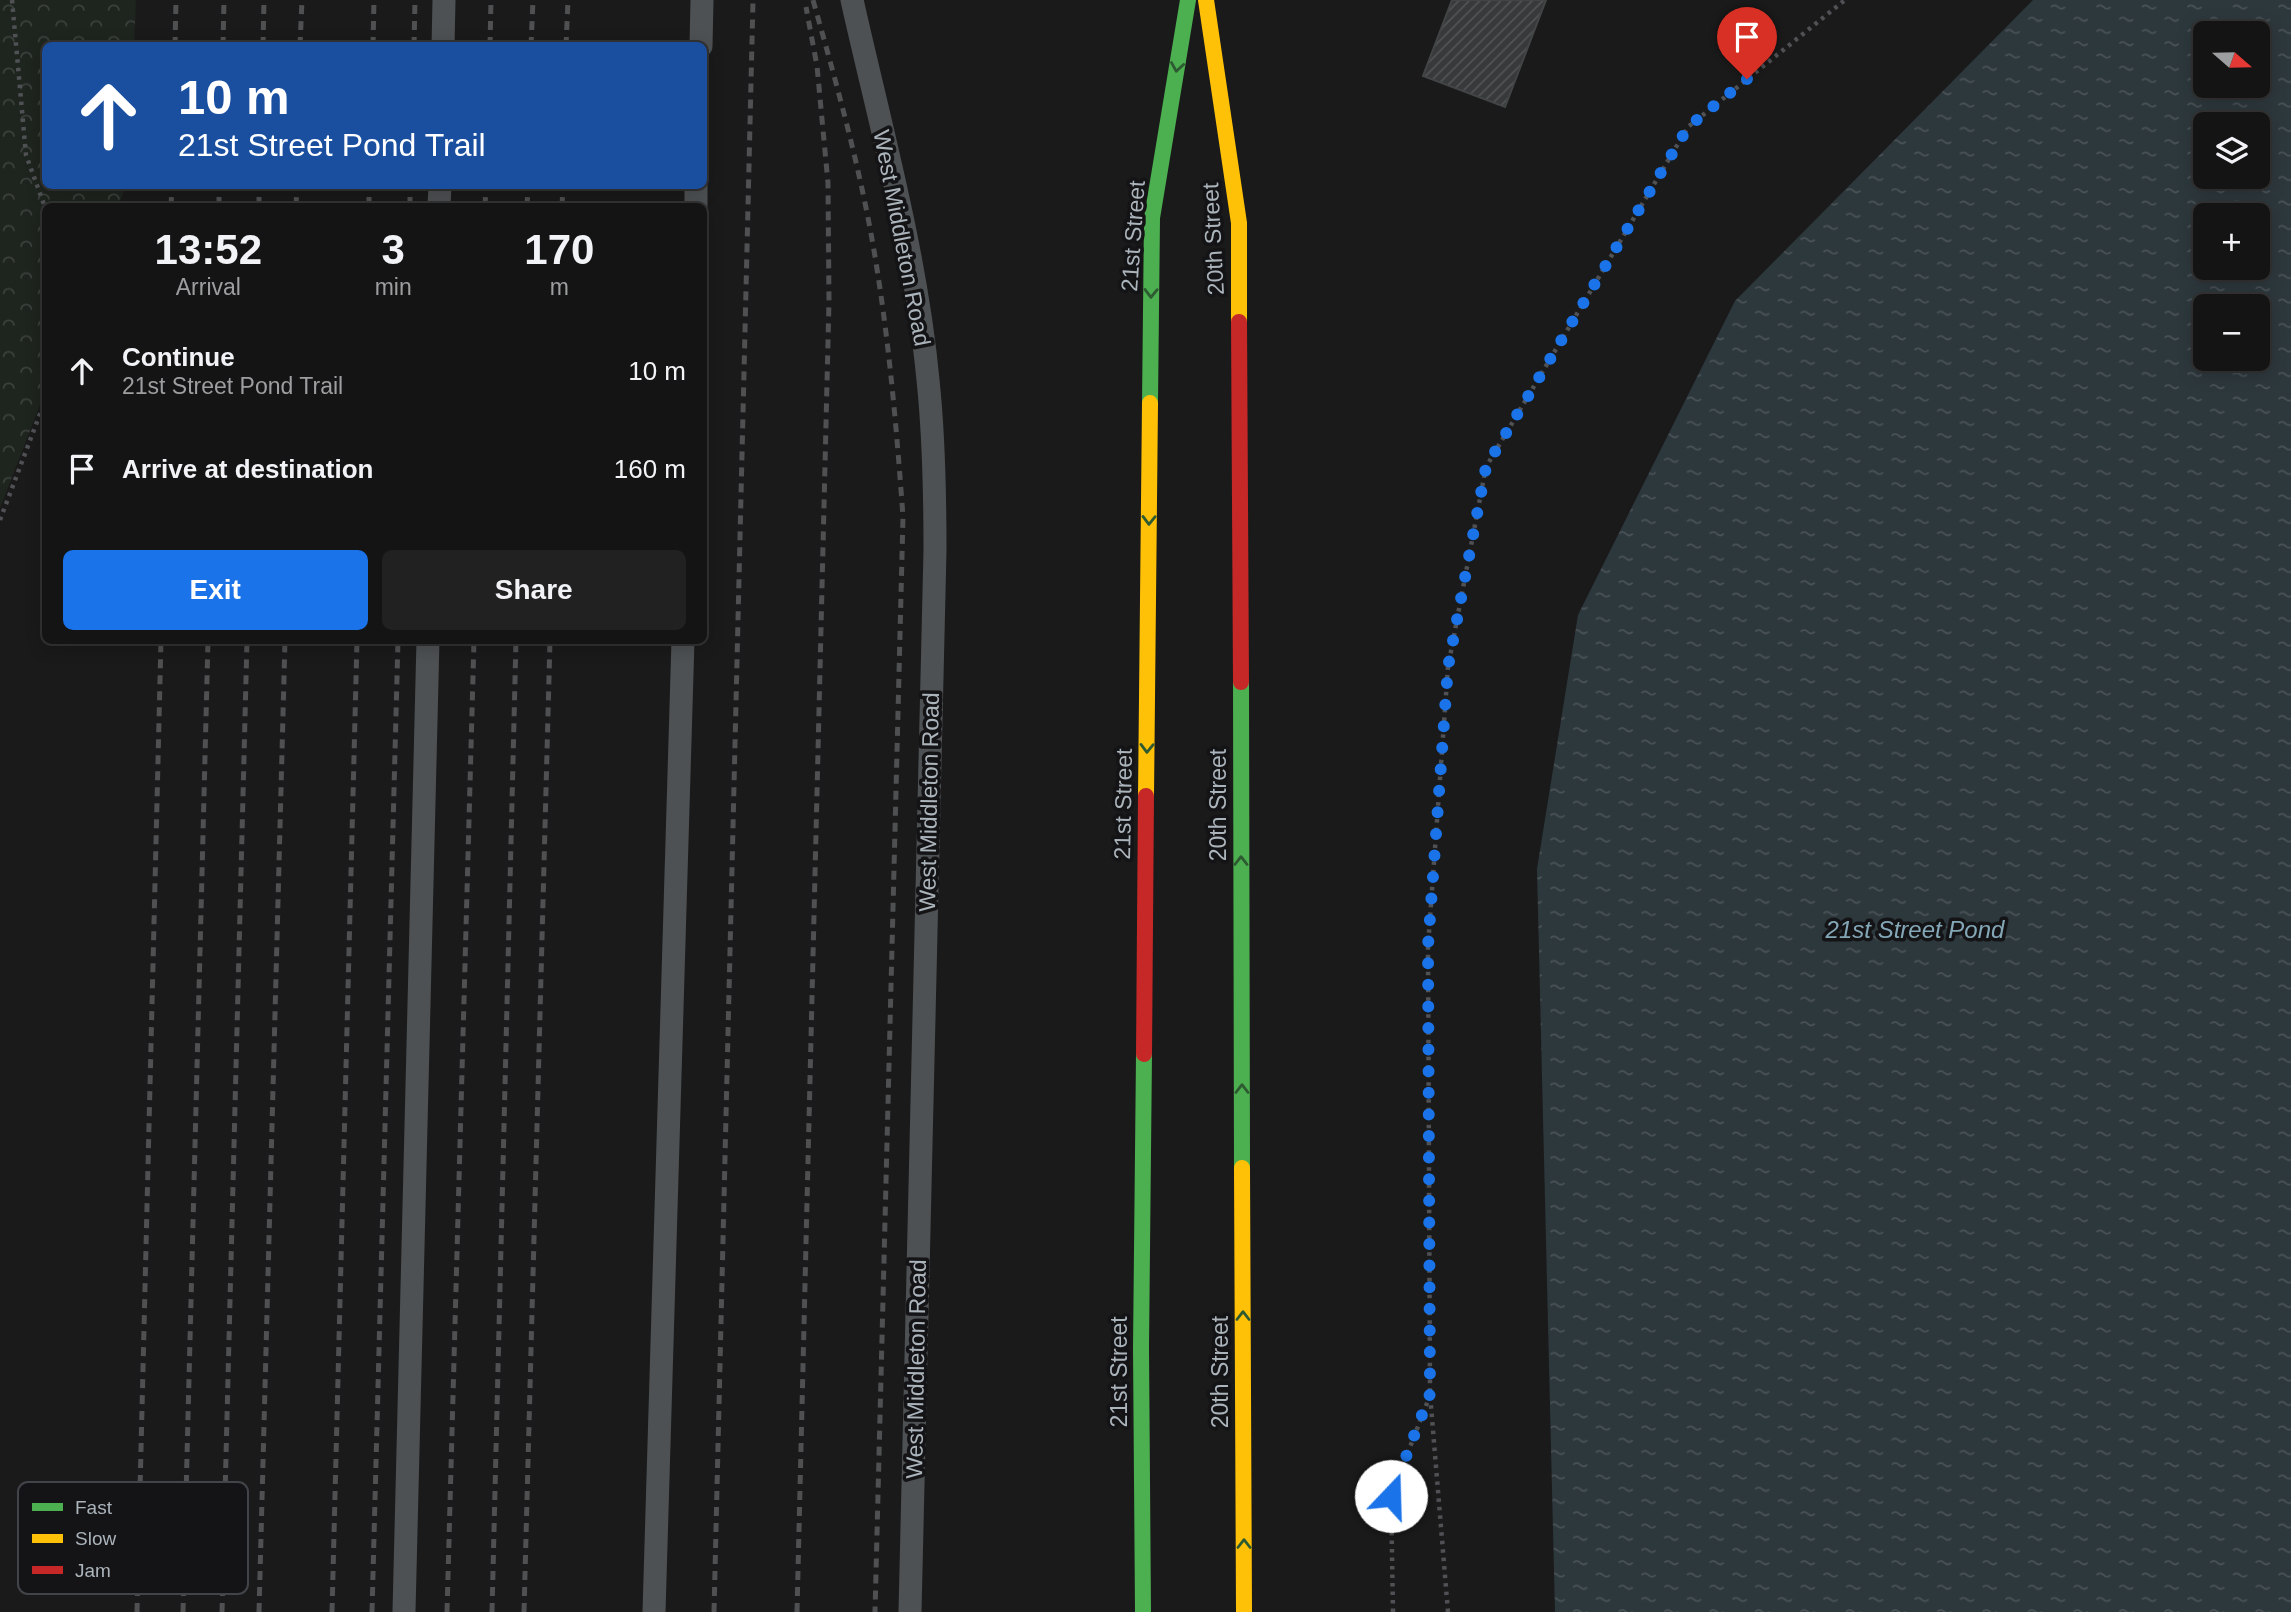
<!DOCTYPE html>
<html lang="en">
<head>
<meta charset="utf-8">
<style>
  body { margin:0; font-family:Arial,sans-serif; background:#212122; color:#f1f3f6; height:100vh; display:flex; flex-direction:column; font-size:26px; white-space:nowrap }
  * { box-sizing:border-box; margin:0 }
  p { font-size:23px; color:#9d9ea0 }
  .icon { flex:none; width:38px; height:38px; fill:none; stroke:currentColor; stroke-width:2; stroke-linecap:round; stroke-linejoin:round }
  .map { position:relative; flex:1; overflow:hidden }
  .sheet { position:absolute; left:42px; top:203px; width:665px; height:441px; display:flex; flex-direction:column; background:#141414; border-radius:10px; box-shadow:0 4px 18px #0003,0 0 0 2px #333334 }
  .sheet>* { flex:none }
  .hud { position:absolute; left:42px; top:42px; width:665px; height:147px; border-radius:10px; box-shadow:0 4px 18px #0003,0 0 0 2px #333334; background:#1a4fa0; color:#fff; overflow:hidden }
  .needle { width:46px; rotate:110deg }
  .controls { position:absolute; left:2193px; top:21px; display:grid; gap:14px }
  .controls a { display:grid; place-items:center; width:77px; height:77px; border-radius:10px; background:#141414; box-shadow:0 4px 18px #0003,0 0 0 2px #333334; font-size:35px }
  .pin { position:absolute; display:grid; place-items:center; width:60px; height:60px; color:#fff; margin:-72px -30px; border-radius:50% 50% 50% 0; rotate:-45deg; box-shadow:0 0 7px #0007 }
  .pin .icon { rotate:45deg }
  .me { position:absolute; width:77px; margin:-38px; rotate:21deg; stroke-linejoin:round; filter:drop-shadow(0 0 5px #0008) }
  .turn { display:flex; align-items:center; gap:24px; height:147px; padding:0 21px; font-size:32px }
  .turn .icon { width:91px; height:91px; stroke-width:2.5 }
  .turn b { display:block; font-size:49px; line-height:60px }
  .eta { display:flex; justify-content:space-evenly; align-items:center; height:119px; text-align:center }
  .eta b { font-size:42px; font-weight:800; line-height:49px }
  .primary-button { display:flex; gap:14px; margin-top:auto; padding:14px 21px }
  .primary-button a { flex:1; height:80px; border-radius:10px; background:#1a73e8; color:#fff; font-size:28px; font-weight:800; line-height:80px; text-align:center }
  .primary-button a+a { background:#212122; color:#f1f3f6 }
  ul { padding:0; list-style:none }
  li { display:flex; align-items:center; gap:21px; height:98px; padding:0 21px }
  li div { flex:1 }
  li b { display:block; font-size:26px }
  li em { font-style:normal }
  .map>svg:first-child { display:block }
  .forest { fill:url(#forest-crowns) }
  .water { fill:url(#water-ripples); fill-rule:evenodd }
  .building { fill:url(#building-hatch); stroke:#424546; stroke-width:2 }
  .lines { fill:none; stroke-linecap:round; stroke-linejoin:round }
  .path { stroke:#505155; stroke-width:4.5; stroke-dasharray:3.5 5; stroke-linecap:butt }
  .lane { stroke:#4e5153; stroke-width:23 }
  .fast { stroke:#4caf50; stroke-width:16 }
  .slow { stroke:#ffc107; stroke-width:16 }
  .jam { stroke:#c62828; stroke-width:16 }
  .rail { stroke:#4e5052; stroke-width:5; stroke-dasharray:9 7; stroke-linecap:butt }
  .oneway { stroke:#2d5a30 }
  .route { stroke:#1a73e8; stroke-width:12; stroke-dasharray:0 21.6 }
  .labels { text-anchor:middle; stroke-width:7; stroke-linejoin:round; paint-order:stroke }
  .street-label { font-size:23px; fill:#abb3bb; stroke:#141416 }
  .water-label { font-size:24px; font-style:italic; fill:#83a7b6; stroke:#141416 }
  .key { fill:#141416; stroke:#414448; stroke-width:2 }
  .key-label { font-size:19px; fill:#abb3bb }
</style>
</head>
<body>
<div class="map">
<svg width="2291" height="1612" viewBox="0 0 2291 1612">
  <defs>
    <pattern id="forest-crowns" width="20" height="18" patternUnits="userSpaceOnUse" patternTransform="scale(1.75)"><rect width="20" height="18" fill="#1e241e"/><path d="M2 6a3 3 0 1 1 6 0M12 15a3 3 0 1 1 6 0" fill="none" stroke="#3c413d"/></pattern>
    <pattern id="water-ripples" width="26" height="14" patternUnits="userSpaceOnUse" patternTransform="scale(1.75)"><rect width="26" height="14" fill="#2d383d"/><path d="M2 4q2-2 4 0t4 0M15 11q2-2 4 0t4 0" fill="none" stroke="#495257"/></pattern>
    <pattern id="building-hatch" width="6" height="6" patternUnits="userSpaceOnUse" patternTransform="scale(1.75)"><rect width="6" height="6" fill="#37393a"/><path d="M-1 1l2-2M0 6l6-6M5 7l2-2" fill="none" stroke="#515355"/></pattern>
  </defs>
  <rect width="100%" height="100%" fill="#1a1a1a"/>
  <path class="forest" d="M0,0H136L134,45L46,46V186H126L118,206H46L45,392L0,508Z"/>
  <path class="water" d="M2033,0H2291V1612H1555L1537,869L1578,615L1735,301ZM2205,33H2258V86H2205ZM2205,124H2258V177H2205ZM2205,215H2258V268H2205ZM2205,306H2258V359H2205Z"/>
  <path class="building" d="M1452,0H1546L1505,107L1423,76Z"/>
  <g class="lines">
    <path class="path" d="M12,0L26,155L46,210
      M0,520L46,398
      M1393,1612L1391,1496L1429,1398
      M1448,1612L1430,1394L1428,946L1448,667L1486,467L1688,127L1845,0"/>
    <path class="lane" d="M852,0C880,125 916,252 928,380C934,437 935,493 935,550L910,1612
      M443,46L444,0
      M701,46L702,0
      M439,206L440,186
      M696,206V186
      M404,1612L428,640
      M654,1612L683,640"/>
    <path class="fast" d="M1150,403L1152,218L1188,0
      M1241,682L1242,1168
      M1143,1612L1141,1348L1144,1054"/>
    <path class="slow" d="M1206,0L1239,223V322
      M1146,796L1150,403
      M1242,1168L1244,1612"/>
    <path class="jam" d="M1239,322L1241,682
      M1144,1054L1146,796"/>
    <path class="rail" d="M813,0C838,89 863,178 877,269C890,351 897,434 903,517L875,1612
      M175,46L176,0
      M223,46L224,0
      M263,46L264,0
      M300,46L302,0
      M373,46L374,0
      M414,46L415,0
      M490,46L491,0
      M531,46L533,0
      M566,46L568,0
      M171,206L172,186
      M219,206V186
      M259,206V186
      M296,206L297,186
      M369,206V186
      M410,206V186
      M485,206L486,186
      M527,206L528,186
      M562,206L563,186
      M137,1612L161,640
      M183,1612L208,640
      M222,1612L247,640
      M259,1612L285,640
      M332,1612L357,640
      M372,1612L398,640
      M447,1612L474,640
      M492,1612L516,640
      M524,1612L550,640
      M714,1612L753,0
      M797,1612L829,301L828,183L817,66L806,7"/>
  </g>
  <defs><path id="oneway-chevron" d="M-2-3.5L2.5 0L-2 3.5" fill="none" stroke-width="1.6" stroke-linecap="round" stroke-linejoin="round" transform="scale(1.75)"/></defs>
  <g class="oneway">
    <use href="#oneway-chevron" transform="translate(1177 67) rotate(99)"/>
    <use href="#oneway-chevron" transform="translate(1151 293) rotate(91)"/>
    <use href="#oneway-chevron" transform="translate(1149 520) rotate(91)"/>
    <use href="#oneway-chevron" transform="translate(1147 748) rotate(91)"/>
    <use href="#oneway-chevron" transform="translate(1241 861) rotate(-90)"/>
    <use href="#oneway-chevron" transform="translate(1242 1089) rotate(-90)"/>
    <use href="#oneway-chevron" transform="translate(1243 1316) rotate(-90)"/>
    <use href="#oneway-chevron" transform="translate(1244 1544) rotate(-90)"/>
  </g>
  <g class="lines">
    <path class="route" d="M1391,1496L1430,1394L1428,946L1448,667L1486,467L1688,127L1747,79"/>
  </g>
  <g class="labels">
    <g class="street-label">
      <text transform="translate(1133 236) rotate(-86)" y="8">21st Street</text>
      <text transform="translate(902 238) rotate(79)" y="8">West Middleton Road</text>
      <text transform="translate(1213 239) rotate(-93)" y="8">20th Street</text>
      <text transform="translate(929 802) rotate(-89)" y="8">West Middleton Road</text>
      <text transform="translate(1123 804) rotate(-89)" y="8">21st Street</text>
      <text transform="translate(1218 805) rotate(-90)" y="8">20th Street</text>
      <text transform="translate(916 1369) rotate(-89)" y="8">West Middleton Road</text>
      <text transform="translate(1119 1372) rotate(-90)" y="8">21st Street</text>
      <text transform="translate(1220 1372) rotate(-90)" y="8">20th Street</text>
    </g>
    <g class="water-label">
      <text x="1915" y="938">21st Street Pond</text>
    </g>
  </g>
  <rect x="18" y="1482" width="230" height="112" rx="10" class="key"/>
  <rect x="32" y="1503" width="31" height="8" fill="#4caf50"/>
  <rect x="32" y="1534" width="31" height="9" fill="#ffc107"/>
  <rect x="32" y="1566" width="31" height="8" fill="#c62828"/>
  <g class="key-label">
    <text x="75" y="1514">Fast</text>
    <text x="75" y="1545">Slow</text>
    <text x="75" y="1577">Jam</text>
  </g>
</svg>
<div class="controls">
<a><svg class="needle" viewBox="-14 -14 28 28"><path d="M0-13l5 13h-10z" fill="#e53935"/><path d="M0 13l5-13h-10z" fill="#9d9ea0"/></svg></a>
<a><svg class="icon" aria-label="layers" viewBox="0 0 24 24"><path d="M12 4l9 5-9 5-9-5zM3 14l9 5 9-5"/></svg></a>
<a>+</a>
<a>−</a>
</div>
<div class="pin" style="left:1747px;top:79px;background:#d93025"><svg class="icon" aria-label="arrive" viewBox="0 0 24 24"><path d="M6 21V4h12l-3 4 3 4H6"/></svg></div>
<svg class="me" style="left:1391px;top:1496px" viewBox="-20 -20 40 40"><circle r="19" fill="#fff"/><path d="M0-13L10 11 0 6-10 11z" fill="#1a73e8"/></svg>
<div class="hud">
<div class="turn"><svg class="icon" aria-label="ahead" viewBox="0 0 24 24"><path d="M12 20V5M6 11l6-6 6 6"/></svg><div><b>10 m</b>21st Street Pond Trail</div></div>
</div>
<section class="sheet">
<div class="eta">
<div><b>13:52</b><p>Arrival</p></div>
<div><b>3</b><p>min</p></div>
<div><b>170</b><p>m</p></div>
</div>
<ul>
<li><svg class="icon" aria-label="ahead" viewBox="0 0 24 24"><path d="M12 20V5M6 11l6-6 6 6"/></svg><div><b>Continue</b><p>21st Street Pond Trail</p></div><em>10 m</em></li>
<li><svg class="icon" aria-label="arrive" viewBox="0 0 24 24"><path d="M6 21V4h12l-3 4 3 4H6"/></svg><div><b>Arrive at destination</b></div><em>160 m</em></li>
</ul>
<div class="primary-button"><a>Exit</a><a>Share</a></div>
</section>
</div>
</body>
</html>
